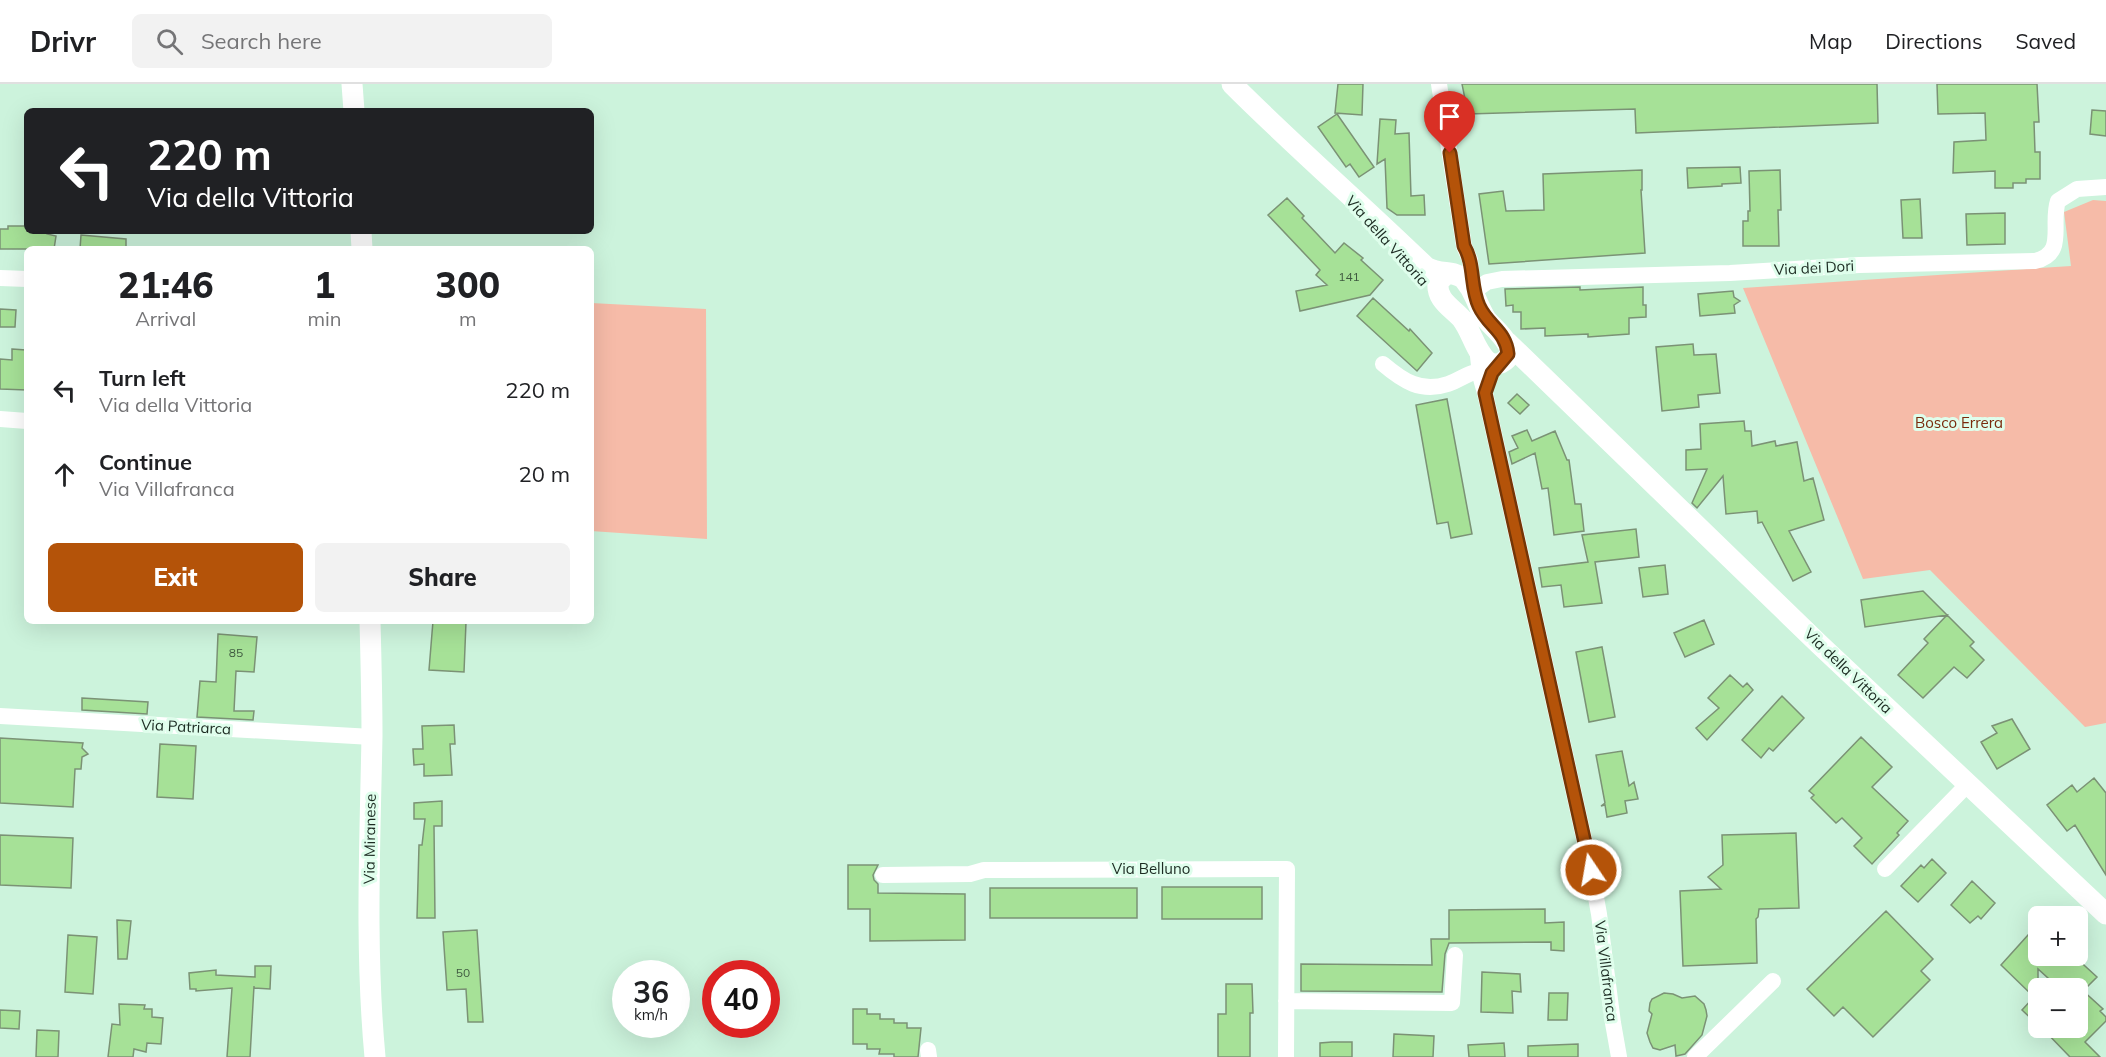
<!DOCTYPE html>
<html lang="en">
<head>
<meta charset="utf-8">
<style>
  body { margin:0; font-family:Mulish,sans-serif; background:#f2f2f2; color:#202124; height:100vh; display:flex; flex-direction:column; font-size:22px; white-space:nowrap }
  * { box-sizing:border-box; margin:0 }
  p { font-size:20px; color:#757577 }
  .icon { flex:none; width:33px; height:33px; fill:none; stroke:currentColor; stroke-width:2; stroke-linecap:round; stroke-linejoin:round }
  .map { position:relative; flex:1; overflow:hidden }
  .panel { position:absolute; left:24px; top:162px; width:570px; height:378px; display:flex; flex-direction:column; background:#fff; border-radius:9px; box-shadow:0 6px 24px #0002 }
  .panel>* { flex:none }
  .hud { position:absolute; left:24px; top:24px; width:570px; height:126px; border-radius:9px; box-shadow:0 6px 24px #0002; background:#202124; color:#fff; overflow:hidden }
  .buttons { position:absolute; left:2028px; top:822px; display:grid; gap:12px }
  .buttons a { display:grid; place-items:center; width:60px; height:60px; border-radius:9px; background:#fff; box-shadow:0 6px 24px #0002; font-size:30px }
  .speed { position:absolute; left:612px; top:876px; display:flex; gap:12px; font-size:30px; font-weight:700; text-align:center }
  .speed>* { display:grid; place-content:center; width:78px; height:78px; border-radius:50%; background:#fff; box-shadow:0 6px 24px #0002; line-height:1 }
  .speed small { font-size:15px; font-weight:400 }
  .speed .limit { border:9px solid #d22; background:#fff; color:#111 }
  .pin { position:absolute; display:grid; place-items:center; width:51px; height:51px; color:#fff; margin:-62px -26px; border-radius:50% 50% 50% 0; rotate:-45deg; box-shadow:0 0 6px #0007 }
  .pin .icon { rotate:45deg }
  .me { position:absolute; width:66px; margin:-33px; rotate:348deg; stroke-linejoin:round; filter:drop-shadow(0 0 4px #0008) }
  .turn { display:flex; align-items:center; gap:21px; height:126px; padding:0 24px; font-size:27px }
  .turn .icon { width:78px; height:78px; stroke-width:2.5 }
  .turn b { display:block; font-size:42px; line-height:51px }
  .eta { display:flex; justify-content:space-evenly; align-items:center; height:102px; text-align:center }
  .eta b { font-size:36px; font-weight:800; line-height:42px }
  .button { display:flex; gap:12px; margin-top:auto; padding:12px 24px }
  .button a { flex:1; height:69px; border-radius:9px; background:#b45309; color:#fff; font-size:24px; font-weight:800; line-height:69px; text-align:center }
  .button a+a { background:#f2f2f2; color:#202124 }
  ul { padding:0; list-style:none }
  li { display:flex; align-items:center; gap:18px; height:84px; padding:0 24px }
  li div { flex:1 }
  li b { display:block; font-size:22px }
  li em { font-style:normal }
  header { display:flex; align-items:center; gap:36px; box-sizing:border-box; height:84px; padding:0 30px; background:#fff; border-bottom:2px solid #e0e0e0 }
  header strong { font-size:28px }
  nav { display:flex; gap:33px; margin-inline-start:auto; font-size:21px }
  .search { width:420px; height:54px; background:#f2f2f2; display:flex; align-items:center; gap:15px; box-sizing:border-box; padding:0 21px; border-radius:9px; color:#757577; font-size:22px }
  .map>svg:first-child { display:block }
  .green { fill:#f6bba8 }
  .building { fill:#a6e197; stroke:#7b9275; stroke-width:1.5 }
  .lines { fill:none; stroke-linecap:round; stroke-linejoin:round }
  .minor { stroke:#fff; stroke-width:16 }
  .major { stroke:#fff; stroke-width:21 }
  .route-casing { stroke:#753606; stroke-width:15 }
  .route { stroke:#b45309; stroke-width:10 }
  .labels { text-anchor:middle; stroke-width:6; stroke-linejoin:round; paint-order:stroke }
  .number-label { font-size:12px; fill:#3e583f }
  .street-label { font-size:15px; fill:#1c2b22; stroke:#dffeec }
  .park-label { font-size:15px; fill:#792a0b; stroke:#dffeec }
</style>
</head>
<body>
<header>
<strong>Drivr</strong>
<div class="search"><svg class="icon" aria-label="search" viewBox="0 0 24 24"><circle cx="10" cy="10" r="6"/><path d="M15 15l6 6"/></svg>Search here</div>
<nav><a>Map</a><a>Directions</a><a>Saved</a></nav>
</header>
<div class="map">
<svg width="2106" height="973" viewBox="0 0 2106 973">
  <rect width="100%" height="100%" fill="#ccf3dc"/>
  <path class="green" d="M2093,116L2106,117V639L2085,643L1930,486L1863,495L1743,204L2071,182L2064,128Z
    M591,219L706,225L707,455L591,447Z"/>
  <path class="building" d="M1338,0H1363L1362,31L1335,29Z
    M1462,0H1877L1878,39L1636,49L1635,25L1468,30Z
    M1937,0H2037L2039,38H2034L2035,68H2040V95H2026V99H2013V104H1995V87L1953,89L1954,58L1986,56L1985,29L1938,30Z
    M2092,26L2106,27V52L2090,50Z
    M1337,30L1374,83L1359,93L1350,80L1346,83L1318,43Z
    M1380,35L1396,36L1395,50L1409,49L1411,112L1424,111L1425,131H1397L1387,124L1385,75L1377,80Z
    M1740,83L1741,99L1722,100V102L1688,104L1687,84Z
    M1642,86V106H1641L1645,169L1489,180L1479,110L1503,107L1506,127L1544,126L1543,90Z
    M1780,86L1781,126H1778L1779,162H1743V137H1748V127H1750L1749,87Z
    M1287,114L1304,132L1302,134L1335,169L1344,159L1363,174L1361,176L1383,196L1370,211L1300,227L1296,207L1327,201L1316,191L1320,186L1268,131Z
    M1920,115L1922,154H1903L1901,116Z
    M2005,129V160L1967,161L1966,130Z
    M8,142H27V147H47V150L56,152L54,165H0V145H8Z
    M81,151L126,155V165H80Z
    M1580,203V206L1643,203V221H1646V233L1629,234V250L1588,253V250L1545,252V244L1521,245V228H1513V221L1506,222L1505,205Z
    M1733,207L1734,213L1740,217L1734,221L1735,229L1700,232L1698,210Z
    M1373,214L1409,247L1410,245L1432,269L1417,287L1357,232Z
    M0,225L16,226L15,243H0Z
    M1693,260L1694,271L1716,270L1720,309L1698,311L1699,323L1662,327L1656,263Z
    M12,265L26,266L27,268V306L0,305V275L12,276Z
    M1517,310L1529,321L1520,330L1508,319Z
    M1447,315L1472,450L1451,454L1448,438L1437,440L1416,321Z
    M1744,337L1745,347H1751L1752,362L1775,357L1776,362L1797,358L1804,397L1813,394L1824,436L1789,447L1811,488L1793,497L1762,438L1758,439L1757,427L1726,430L1723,392L1697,424L1692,419L1707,385L1686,386V366L1701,365L1700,340Z
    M1527,346L1532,357L1555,347L1567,376H1569L1575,420H1581L1584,447L1554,451L1548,404L1542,405L1535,369L1512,380L1509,368L1518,364L1512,352Z
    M1636,445L1639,473L1595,478L1602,519L1564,523L1561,501L1542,503L1539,484L1588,478L1582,451Z
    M1665,481L1668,510L1643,513L1639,484Z
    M1923,507L1974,558L1970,562L1984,576L1967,594L1954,583L1923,614L1898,591L1928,559L1924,555L1947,531L1865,543L1861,516Z
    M1704,536L1714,560L1685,573L1674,549Z
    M433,537L466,538L464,588L429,586Z
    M218,550L257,553L254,588L236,587L234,627H254L253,636L197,633L200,597L216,598Z
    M1602,563L1615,633L1589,638L1576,568Z
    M1730,591L1743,603L1747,599L1753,606L1707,656L1696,644L1719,624L1708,614Z
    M1782,612L1804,634L1773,667L1769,664L1761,674L1742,656Z
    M82,614L148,618L147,630L82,626Z
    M2012,635L2030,665L1997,685L1981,658L1997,649L1992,642Z
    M454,641L455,660H450L452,691L424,692V680L414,681L413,665H423L422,642Z
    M1861,653L1892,683L1872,703L1908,737L1897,749L1899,751L1872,780L1854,762L1862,754L1842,734L1836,739L1811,714L1814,711L1809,707Z
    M0,654L83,659L82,664L88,670L82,673L81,685H75L73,723L0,719Z
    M160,660L196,662L193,715L157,713Z
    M1622,667L1629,702L1634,698L1638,715L1625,717L1627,729L1607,733L1605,721L1601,722L1605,719L1596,671Z
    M2094,694L2106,709V791L2075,741L2067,747L2047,721L2072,701L2077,708Z
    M442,717V742H434L435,834H417L419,761H422L425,735H414V719Z
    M1796,749L1799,824L1759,825L1758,833L1756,835L1757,879L1683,882L1680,807L1721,805L1708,793L1723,781L1722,751Z
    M0,751L73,754L71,804L0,801Z
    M1932,775L1946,789L1918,818L1901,802L1921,781L1924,784Z
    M848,781H878L873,791L874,796L878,800V809L965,810V856L870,857V825H848Z
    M1972,797L1995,819L1981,835L1978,832L1970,839L1951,821Z
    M1162,803H1262V835H1162Z
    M990,804H1137V834H990Z
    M1545,825V839L1564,838V867L1551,866V858L1449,859L1445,870L1442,908L1301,907V880L1432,881L1431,855H1449V826Z
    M1886,827L1933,875L1921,887L1930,896L1873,953L1843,923L1834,932L1807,905Z
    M117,836L131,837L127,875H118Z
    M2038,840V872H2074L2097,893L2086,904H2080L2103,925L2100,927L2106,933V937L2085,958L2100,973H2070L2042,944H2078V904H2059L2038,885V941L2022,926L2034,913L2001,881Z
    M477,846L483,938H468L466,905L447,906L443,848Z
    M68,851L97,853L93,910L65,908Z
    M255,882H271L270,905L254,904V902L250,973H227L232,904L196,907V905H190L189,889L216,886V891L255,893Z
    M1482,888L1520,890L1521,908L1512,907L1513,929L1481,928Z
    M1226,900H1252L1253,929H1250V973H1218V930H1226Z
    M1549,909H1568L1567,936H1548Z
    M1664,909L1673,910L1682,914L1695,912L1704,920L1706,926L1707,932L1702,951L1685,970L1676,972L1675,961L1660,966L1653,964L1650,958L1647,949L1652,930L1649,927L1650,919L1652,915Z
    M119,920L145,921L144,925H152V933L163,934L161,960L147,959L146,968L134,965L133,973H108L112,940L120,941Z
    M853,925H867V930H880V935H894V939H907V944H921L918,973H894V970H879L880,965H867V960H853Z
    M0,926L20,927L19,945L0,944Z
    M37,946L59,947L58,973H36Z
    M1394,950L1434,952L1433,973H1393Z
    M1332,958H1352V973H1320V959Z
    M1504,959L1505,973H1469L1468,961Z
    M1578,960V973H1528V962Z"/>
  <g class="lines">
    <path class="minor" d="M1439,0L1464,162L1470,176L1473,208
      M0,194L27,195
      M1473,208L1487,198L1502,195L1730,189L1859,181L2035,177C2067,170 2050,140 2058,117L2077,105L2106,103
      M1477,263L1480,291L1485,309L1591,786L1599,830L1613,939L1619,973
      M1383,280C1403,297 1421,309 1448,300C1460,296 1465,290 1479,287
      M0,335L27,337
      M0,632L372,653
      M1885,785L1968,700
      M883,791L970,790L984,786L1287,785L1286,973
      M1286,917L1452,919L1455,871
      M928,966L929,973
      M1695,973L1773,897"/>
    <path class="major" d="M352,0L354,27
      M1232,0C1295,63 1362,121 1426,183C1440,191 1454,186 1464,195C1469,201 1473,208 1476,215C1479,222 1482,229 1486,235C1494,245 1524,267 1501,279C1496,281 1492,280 1488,278C1475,267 1472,248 1462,235C1451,223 1436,216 1438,198L1446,190
      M361,147L362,165
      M1507,258L1819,560L2106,830
      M370,537C371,575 372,614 372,652C370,759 365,866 375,973"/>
  </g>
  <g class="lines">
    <g class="route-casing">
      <path id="route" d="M1450,69L1464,162C1475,181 1470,203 1479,222C1488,242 1506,247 1508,270L1492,289L1485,309L1591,786"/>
    </g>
    <use href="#route" class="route"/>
  </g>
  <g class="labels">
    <g class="number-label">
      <text x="1349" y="197">141</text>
      <text x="236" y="573">85</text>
      <text x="463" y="893">50</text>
    </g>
    <g class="street-label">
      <text transform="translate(1387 157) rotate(48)" y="5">Via della Vittoria</text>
      <text transform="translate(1814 184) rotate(-3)" y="5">Via dei Dori</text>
      <text transform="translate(1848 587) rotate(44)" y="5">Via della Vittoria</text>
      <text transform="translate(186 643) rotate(3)" y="5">Via Patriarca</text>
      <text transform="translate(370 755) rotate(-89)" y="5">Via Miranese</text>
      <text x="1151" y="790">Via Belluno</text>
      <text transform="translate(1606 887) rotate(83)" y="5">Via Villafranca</text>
    </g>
    <g class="park-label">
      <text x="1959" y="344">Bosco Errera</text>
    </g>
  </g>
</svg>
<div class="buttons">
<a>+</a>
<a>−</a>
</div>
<div class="speed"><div>36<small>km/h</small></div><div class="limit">40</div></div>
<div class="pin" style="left:1450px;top:69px;background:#d93025"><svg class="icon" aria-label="arrive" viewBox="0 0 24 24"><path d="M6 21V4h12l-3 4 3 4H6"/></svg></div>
<svg class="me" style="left:1591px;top:786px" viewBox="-20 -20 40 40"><circle r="17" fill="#b45309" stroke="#fff" stroke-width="3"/><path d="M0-11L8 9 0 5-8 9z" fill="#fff"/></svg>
<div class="hud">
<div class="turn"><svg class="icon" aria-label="left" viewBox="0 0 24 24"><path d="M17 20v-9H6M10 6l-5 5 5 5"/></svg><div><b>220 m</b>Via della Vittoria</div></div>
</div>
<section class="panel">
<div class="eta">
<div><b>21:46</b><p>Arrival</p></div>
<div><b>1</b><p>min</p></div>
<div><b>300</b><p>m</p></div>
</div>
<ul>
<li><svg class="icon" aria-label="left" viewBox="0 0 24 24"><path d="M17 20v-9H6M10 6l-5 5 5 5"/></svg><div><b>Turn left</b><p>Via della Vittoria</p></div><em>220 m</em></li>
<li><svg class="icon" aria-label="ahead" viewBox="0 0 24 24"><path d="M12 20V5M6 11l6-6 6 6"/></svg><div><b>Continue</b><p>Via Villafranca</p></div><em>20 m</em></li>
</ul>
<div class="button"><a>Exit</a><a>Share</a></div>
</section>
</div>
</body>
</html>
